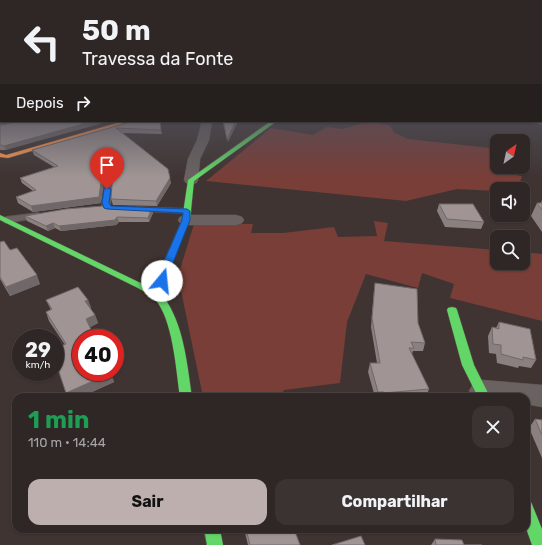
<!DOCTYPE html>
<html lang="pt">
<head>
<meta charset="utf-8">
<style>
  body { margin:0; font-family:Rubik,sans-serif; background:#3b3332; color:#f1f3f6; height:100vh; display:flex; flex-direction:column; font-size:15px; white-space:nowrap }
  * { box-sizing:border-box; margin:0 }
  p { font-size:13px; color:#a7a5a7 }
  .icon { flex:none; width:22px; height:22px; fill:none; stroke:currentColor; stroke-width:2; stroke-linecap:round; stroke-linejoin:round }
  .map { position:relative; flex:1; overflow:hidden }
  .details { position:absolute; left:12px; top:393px; width:518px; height:140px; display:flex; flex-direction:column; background:#2f2726; border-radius:12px; box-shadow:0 1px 3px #0004,0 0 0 1px #4a4443 }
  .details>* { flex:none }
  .guide { position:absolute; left:0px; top:0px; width:542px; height:122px; box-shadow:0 1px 3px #0004,0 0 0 1px #4a4443; background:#2f2726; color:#f1f3f6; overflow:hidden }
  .needle { width:26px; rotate:33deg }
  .tools { position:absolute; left:490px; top:134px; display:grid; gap:8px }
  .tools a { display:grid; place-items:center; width:40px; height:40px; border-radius:8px; background:#2f2726; box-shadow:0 1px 3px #0004,0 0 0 1px #4a4443; font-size:20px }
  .speed { position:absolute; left:12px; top:329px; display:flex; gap:8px; font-size:20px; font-weight:700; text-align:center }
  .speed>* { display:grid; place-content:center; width:52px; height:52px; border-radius:50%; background:#2f2726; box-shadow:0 1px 3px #0004,0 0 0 1px #4a4443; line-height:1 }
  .speed small { font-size:10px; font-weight:400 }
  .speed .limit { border:6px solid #d22; background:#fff; color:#111 }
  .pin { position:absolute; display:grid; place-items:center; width:34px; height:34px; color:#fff; margin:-41px -17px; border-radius:50% 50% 50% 0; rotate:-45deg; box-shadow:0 0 4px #0007 }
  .pin .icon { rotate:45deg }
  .me { position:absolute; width:44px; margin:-22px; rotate:17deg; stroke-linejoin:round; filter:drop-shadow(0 0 3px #0008) }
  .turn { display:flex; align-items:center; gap:14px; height:84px; padding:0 16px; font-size:18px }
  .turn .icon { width:52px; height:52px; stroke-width:2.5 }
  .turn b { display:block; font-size:28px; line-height:34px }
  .then { display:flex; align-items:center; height:38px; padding:0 16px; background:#0003; gap:8px; font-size:15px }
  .round { display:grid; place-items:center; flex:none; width:42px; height:42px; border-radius:12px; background:#3b3332 }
  .headline { display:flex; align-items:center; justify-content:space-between; height:68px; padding:0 16px }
  h1 { font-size:24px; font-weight:700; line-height:30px; color:#1e9e55 }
  .action { display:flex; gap:8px; margin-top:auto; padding:8px 16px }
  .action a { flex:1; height:46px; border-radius:12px; background:#bcafad; color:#111; font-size:16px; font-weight:700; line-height:46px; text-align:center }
  .action a+a { background:#3b3332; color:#f1f3f6 }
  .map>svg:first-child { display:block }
  .green { fill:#793e38 }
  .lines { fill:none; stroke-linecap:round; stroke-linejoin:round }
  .lane-casing { stroke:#5e5352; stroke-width:2 }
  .street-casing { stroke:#5e5352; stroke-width:1 }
  .fast-casing { stroke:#5e5352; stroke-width:1 }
  .slow-casing { stroke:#5e5352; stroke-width:1 }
  .lane { fill:#6a6261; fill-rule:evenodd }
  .street { fill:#6a6261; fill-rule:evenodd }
  .fast { fill:#63d668; fill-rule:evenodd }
  .slow { fill:#ff974d; fill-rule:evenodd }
  .wall { fill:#8a807f }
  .shaded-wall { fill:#706868 }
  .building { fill:#a09594; stroke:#706868 }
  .route { fill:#1a73e8; stroke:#114b97 }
</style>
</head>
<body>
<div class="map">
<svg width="542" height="545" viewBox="0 0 542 545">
  <rect width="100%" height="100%" fill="#3f3432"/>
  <path class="green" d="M370,121L389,125L395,133L408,139L490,148L497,157V167H504L509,174L522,176L518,189H497V191L457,189L406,201L206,181L271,128L313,135L327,127L343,129Z
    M374,221L388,223L384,241L497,250V263H523V252L542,254V321L450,298L454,284L422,273L418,288L366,274L347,322L340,383L284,390L281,397H203L178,276L194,224H253L251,233H283L334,227L338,237L377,236Z"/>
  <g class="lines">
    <g class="lane-casing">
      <path id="lane" d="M541,120L542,124L527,121H541Z
        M106,173H112L113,175L110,206L106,208L102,206Z
        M136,207L187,209L191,211L187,213L139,211H136Z
        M38,213L42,215L41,217L6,223L2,220L6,217Z"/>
    </g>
    <g class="street-casing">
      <path id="street" d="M4,121H27L26,123L0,128V122Z
        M202,121H212L209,140L200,159L198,180L196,183L191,184L186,183L184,180L188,159L197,140Z
        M186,215H236L242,217L244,220L242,223L236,225H186L180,223L178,220L180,217Z
        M482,380L542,385V407L526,404V397H472L469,391L473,384Z"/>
    </g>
    <g class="fast-casing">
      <path id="fast" d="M271,121H277L194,181L190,220L170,266L163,296C184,324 187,364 192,397H180C176,370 173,318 154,298C149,294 143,291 138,288L0,220V215L155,290L162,266L182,220L188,180Z
        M452,307L456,308L457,310L474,365L490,397H478L462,365L447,310L448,308Z
        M526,499L531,502L542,529V545H532L526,528Z
        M204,529H220L223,545H207Z"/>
    </g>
    <g class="slow-casing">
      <path id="slow" d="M124,121H133L8,158L0,157V153L6,155Z"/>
    </g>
    <use href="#lane" class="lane"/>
    <use href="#street" class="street"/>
    <use href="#fast" class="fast"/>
    <use href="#slow" class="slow"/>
  </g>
  <path class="wall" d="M134,121L161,130L162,134L122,133L171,183L157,206L113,205L111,199L113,173L112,172L105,173L101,203L33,212L18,203L16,197L33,191L22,183L20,178L54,167L34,155L32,150Z
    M0,125L6,150H0Z
    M542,200V232L531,216L537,203H541Z
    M439,204L484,222L481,229L445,227L437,211Z
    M153,213L149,222H119L116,225L61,231L55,228L48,231L27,221L25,216Z
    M0,242L10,250L40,284L10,296L0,279Z
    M375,283L418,323L425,343L423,351H413L412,354L429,389L426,397H375L368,372L370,363H377L371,327L374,291Z
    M46,300H88L91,308L90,309L95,315L98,323L90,327L114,382L81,397H68L66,393L65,345L49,321L46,312L51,310Z
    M499,322L536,360L531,368L519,366L518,368L497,363L496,354L489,353L488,336L492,327L496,328Z
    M535,419L542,420V458L529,428Z
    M244,529H294L300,545H248Z
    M299,529H358V530Z
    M435,539L464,545H482H431Z"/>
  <path class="shaded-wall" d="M94,121H110L6,150L4,146Z
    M236,121H238V122L228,142L227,139Z
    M111,167L112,172L105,173L101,203L33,212L31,206L103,168Z
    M170,178L171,183L157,206L156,201Z
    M152,208L153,213L149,222L148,218Z
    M117,217L119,222L116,225L61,231L59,226Z
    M53,223L55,228L48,231L46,226Z
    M37,275L40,284L10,296L6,287Z
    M88,300L91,308L88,310L85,301Z
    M95,315L98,323L89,328L86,319Z
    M111,373L114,382L81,397H68L66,393Z"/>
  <path class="building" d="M0,100H1V116H0Z
    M22,121H94L4,146L0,145V125Z
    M134,121H160L161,130L116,128L168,169L170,178L156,201L111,199L113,170L111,167L103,168L99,197L31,206L16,197L36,190L20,178L58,166L32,150Z
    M223,121H236L227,139Z
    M537,203H542V210Z
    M439,204H473L484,222L447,219Z
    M103,206L152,208L148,218L117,217L115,220L59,226L53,223L46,226L25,216L66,209Z
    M4,241L10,250L17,248L37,275L6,287L0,277V242Z
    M375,283L417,289L418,323L425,343L411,342L414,348H409L429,389L384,393V392H378L370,363H380L372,318Z
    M78,287L88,300L85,301L95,315L86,319L95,338H81V372H110L111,373L66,393L55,360V348L66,344L46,312L52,309L46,300Z
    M499,322L530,329L536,360L523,357V360L501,354V345L493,344L492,327L499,329Z
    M535,419L542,420V435Z
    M246,529H294L300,545H250Z
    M361,536L365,545H332Z
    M435,539L462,540L464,545H482H436Z"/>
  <linearGradient id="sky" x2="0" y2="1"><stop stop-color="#231d1c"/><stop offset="0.56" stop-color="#52505a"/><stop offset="1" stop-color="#52505a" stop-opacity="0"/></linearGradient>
  <rect width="542" height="177" fill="url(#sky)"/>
  <path class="route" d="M107,187L111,189L109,203L111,206L187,209L190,211V220L165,283H159L157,281L162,266L182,220L183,213L107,209L104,208L102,203L104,189Z"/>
</svg>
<div class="tools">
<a><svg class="needle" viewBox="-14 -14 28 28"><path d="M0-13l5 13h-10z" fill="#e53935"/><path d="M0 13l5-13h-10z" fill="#a7a5a7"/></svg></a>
<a><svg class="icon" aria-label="sound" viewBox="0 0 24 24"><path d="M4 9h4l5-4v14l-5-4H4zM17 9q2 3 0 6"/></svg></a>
<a><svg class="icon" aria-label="search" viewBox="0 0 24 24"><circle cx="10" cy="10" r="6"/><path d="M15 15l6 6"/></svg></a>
</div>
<div class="speed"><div>29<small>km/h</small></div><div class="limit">40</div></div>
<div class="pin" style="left:107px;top:189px;background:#d93025"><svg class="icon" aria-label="arrive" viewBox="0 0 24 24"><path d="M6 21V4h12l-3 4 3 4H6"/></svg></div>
<svg class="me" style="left:162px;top:281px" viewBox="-20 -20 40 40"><circle r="19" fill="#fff"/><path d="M0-13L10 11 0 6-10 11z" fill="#1a73e8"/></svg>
<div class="guide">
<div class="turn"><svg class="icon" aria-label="left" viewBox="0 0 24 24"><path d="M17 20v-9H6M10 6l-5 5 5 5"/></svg><div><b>50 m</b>Travessa da Fonte</div></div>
<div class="then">Depois<svg class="icon" aria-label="right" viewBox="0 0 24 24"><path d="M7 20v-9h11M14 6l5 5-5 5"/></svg></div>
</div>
<section class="details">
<div class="headline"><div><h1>1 min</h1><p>110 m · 14:44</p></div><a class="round"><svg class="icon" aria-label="close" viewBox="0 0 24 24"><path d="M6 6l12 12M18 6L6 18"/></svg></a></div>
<div class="action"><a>Sair</a><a>Compartilhar</a></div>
</section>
</div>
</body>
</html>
